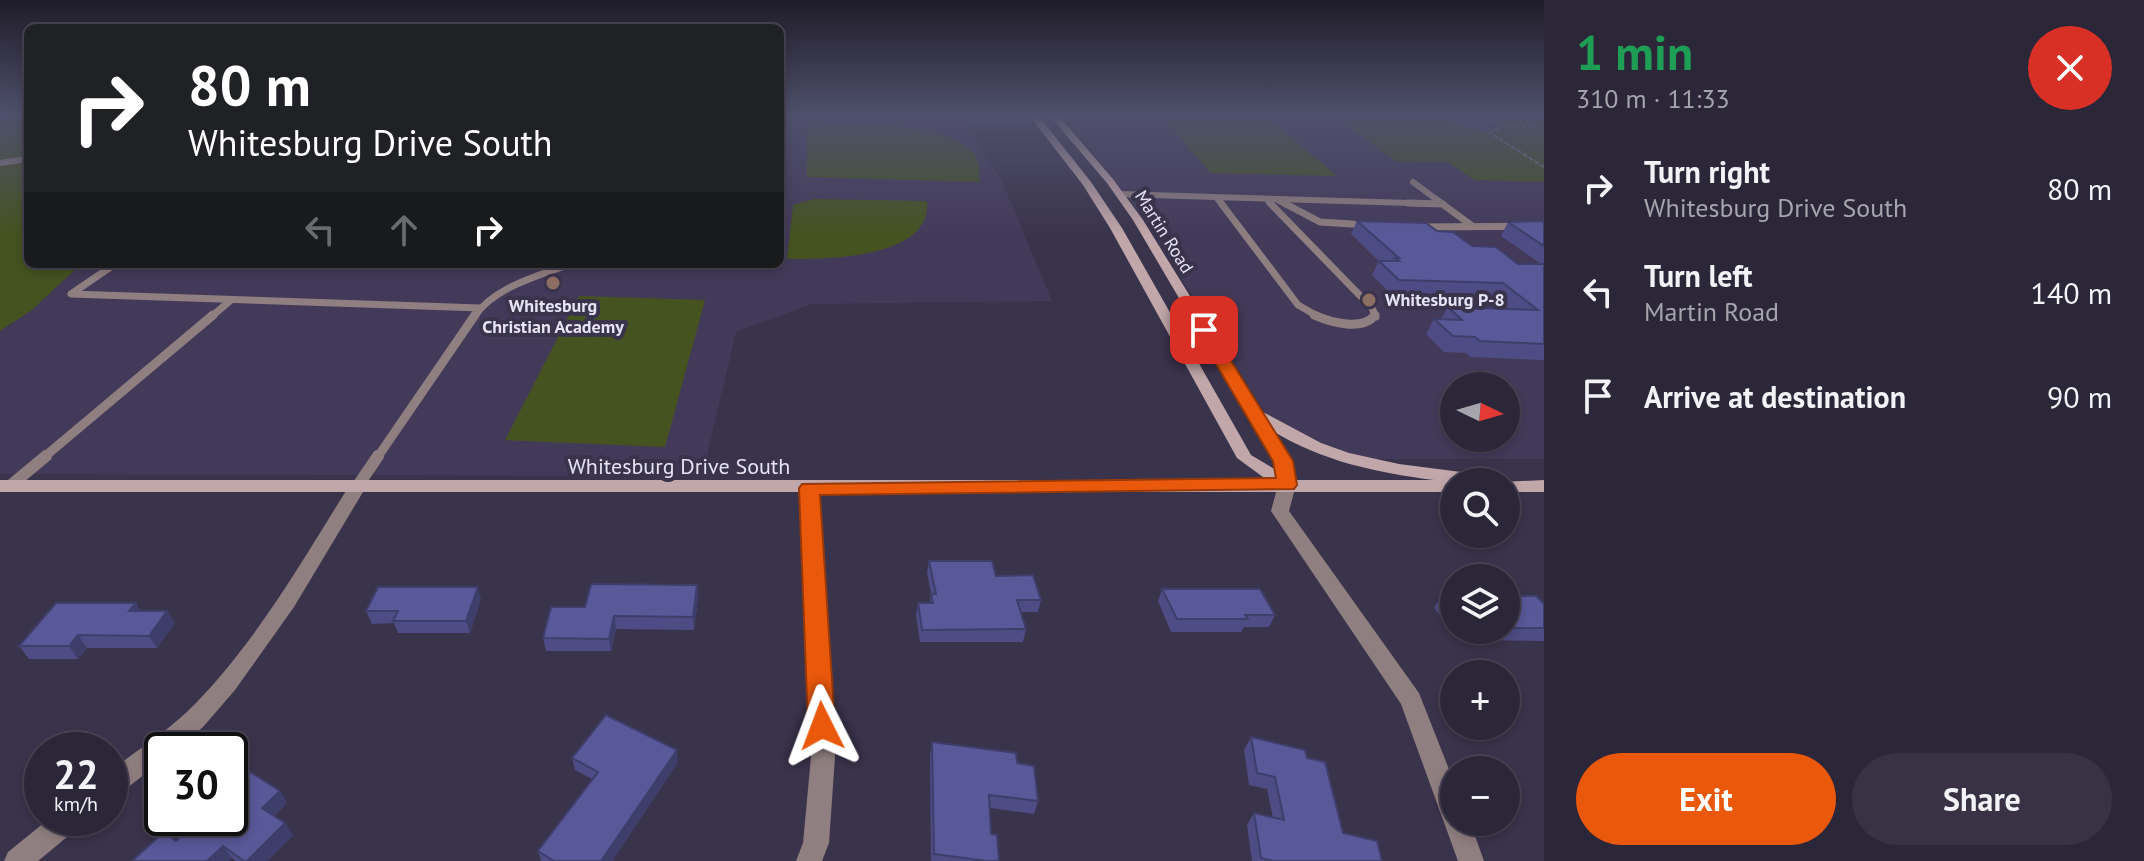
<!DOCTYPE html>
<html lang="en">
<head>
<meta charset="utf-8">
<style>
  body { margin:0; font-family:"PT Sans",sans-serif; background:#383244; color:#f1f3f6; height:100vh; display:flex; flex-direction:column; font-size:30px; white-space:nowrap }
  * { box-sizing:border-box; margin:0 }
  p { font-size:26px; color:#a6a5ae }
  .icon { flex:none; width:44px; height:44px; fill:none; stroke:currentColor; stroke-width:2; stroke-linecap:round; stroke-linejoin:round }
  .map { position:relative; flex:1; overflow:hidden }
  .side { display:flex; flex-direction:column; background:#2c2639; width:600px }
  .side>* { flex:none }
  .guide { position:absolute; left:24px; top:24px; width:760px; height:244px; border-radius:12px; box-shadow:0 4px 12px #0003,0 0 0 2px #484353; background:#202124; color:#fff; overflow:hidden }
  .needle { width:52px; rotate:95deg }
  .fabs { position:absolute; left:1440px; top:372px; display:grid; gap:16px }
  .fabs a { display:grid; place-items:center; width:80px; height:80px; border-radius:50%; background:#2c2639; box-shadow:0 4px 12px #0003,0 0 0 2px #484353; font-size:40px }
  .speed { position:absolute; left:24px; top:732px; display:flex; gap:16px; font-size:40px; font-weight:700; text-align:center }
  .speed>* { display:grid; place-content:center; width:104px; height:104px; border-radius:50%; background:#2c2639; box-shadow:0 4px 12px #0003,0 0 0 2px #484353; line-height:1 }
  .speed small { font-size:20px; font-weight:400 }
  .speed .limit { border:4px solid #111; border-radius:12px; background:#fff; color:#111 }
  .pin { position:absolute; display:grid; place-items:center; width:68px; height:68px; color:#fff; margin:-34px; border-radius:16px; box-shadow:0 4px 12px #0006 }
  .me { position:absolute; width:88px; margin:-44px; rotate:357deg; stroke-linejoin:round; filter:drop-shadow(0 0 6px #0008) }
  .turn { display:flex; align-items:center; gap:28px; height:168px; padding:0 32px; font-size:36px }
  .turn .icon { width:104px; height:104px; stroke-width:2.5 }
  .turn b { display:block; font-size:56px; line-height:68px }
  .lanes { display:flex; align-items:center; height:76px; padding:0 32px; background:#0003; justify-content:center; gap:40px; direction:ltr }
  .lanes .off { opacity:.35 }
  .round { display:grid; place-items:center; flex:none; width:84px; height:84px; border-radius:42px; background:#383244 }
  .summary { display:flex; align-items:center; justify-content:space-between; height:136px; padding:0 32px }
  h1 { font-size:48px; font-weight:600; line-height:60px; color:#1e9e55 }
  .primary-button { display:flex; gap:16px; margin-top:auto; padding:16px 32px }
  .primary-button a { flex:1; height:92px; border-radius:48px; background:#ea580c; color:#fff; font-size:32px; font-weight:600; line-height:92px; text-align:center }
  .primary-button a+a { background:#383244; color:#f1f3f6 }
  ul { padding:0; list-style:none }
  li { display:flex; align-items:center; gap:24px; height:104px; padding:0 32px }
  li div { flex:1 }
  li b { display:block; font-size:30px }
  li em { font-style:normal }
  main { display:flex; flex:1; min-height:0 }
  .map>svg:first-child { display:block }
  .built { fill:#433a59; fill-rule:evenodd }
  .green { fill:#445320 }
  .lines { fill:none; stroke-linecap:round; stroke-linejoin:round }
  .path { stroke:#7d778d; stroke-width:2; stroke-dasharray:5 2; stroke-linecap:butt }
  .service-far3 { stroke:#907f80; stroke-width:6 }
  .service-far2 { stroke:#907f80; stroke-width:7 }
  .service-far1 { stroke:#907f80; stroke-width:9 }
  .service { stroke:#907f80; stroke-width:12 }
  .minor { fill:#907f80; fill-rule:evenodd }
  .secondary { fill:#c1a7a9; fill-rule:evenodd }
  .wall { fill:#4d4c84 }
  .shaded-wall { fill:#3e3e6b }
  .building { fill:#595899; stroke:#3e3e6b; stroke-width:2 }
  .route { fill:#ea580c; stroke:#983908; stroke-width:2 }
  .education-dot { fill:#8d6e63; stroke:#3a334c; stroke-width:3 }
  .labels { text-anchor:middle; stroke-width:8; stroke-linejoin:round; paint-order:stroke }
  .far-street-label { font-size:18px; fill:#e6e3f3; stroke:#3a334c }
  .far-poi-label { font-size:18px; font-weight:bold; fill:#e6e3f3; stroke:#3a334c; text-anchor:start }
  .street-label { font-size:22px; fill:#e6e3f3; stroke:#3a334c }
</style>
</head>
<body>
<main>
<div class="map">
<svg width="1544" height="861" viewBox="0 0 1544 861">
  <rect width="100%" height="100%" fill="#3a334c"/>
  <path class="built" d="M903,115H959L1002,181L1052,301L812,304L736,332L702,476L0,474V331L32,310L81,264H780V121Z
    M1063,115H1333L1396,161L1447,162L1475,180L1544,182V459H1360L1305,440L1265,412L1141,214ZM1454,386H1506V438H1454Z"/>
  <path class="green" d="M0,115H28V264H81L32,310L0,331Z
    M1160,115H1264L1337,176L1211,173Z
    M1333,115H1544V182L1475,180L1447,162L1396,161Z
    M874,125C901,126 969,132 978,162C980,168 979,176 980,182L807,177V127Z
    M813,199L927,201C933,259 826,259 787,259L793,205Z
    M579,296L705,300L665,447L505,440Z"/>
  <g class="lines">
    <path class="path" d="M1520,115L1535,127L1502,126L1490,133L1544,167"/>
    <path class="service-far3" d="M0,163L28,159
      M1413,182L1444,205
      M1119,194L1276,199L1287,205
      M1216,197L1222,205
      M1266,199L1272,205
      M1278,199L1443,204"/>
    <path class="service-far2" d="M1221,203L1298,305L1319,317
      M1270,203L1372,308L1376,317
      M1284,203L1320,222L1368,225
      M1408,203L1443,204
      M1441,203L1471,225
      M1420,227L1544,226
      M115,264L71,294L480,308
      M211,317L231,300
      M474,317C494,287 538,276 570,264"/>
    <path class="service-far1" d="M1314,315C1332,323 1363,331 1375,315
      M43,458L213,315
      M377,458L475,315"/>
    <path class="service" d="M10,486L46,456
      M357,487L378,456"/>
    <path class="minor" d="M1287,479L1296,485L1289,511L1419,693L1454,782V822H1470L1484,861H1458L1401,704L1271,511L1278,485Z
      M357,481L366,487L294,607L235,690L203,727L180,747L176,750H162V761L119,794L110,797V771C139,749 171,729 196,703C259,638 303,559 351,483Z
      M809,482L818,488L835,757L829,843L822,861H796L803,843L811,757L800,488Z
      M50,818H83L79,827L38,861H4L8,852Z"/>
    <path class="secondary" d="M1029,115H1038L1091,182L1122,228L1251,455L1276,470L1275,461L1133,220L1107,183L1049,115H1058L1113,179L1143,220L1261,411L1321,443L1349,453L1399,464L1492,476L1501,482L1544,480V492H1506V482H1454V492H0V480H1267L1237,458L1110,228L1083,185ZM1273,431C1321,461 1378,473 1434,480H1295L1291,461Z"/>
  </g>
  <path class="wall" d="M1456,116L1500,120L1496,127L1487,132L1453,124Z
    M1357,221L1437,231L1472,246L1518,264H1541L1501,236L1508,222L1544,221V360L1471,357L1466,353L1444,352L1426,334L1434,319H1441L1448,307L1508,309L1495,298L1392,295L1372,275L1379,261L1351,234Z
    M929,561L996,576L1041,600L1038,612H1021L1026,629L1023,642H920L916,615L918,603H930L931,594L927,573Z
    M697,585L698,598L694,630L616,629L611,651H546L543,638Z
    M1162,589L1275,615L1269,627H1244L1241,632H1171L1158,601Z
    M1442,595H1454V630H1506V596L1544,604V641L1460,640L1434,608Z
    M481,599L470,633H398L394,623L372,624L366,611Z
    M136,603L140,611L175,623L157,648H87L78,659H29L19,646Z
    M1251,737L1307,758L1343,833L1382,861H1252L1247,825L1254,813L1273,818L1267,789L1249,785L1244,750Z
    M932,742L1017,763L1038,801L1034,814L990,808L991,834L999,861H931L930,755Z
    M572,758L678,762L612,861H541L538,851L592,779L575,770Z
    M280,791L287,803L274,816L293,835L267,861H236L232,858L132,861Z"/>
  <path class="shaded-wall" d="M1500,120L1496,127L1487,132L1491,124Z
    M697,585L698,598L694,630L693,617Z
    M478,587L481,599L470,633L466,621Z
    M136,603L144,616L129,611Z
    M167,611L175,623L157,648L149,636Z
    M614,616L616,629L611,651L609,639Z
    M78,635L87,648L78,659L69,646Z
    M677,750L678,762L612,861H601Z
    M280,791L287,803L270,820L262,808Z
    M285,823L293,835L267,861H247Z
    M223,846L232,858L229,861H207Z"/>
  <path class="building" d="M1480,115L1500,120L1491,124L1456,116Z
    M1357,221L1426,223L1437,231L1453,232L1472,246L1496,247L1518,264H1544V344L1480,341L1475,337L1453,336L1434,319L1462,320L1448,307L1538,310L1503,283L1399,280L1379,261H1399L1395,258H1399Z
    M1544,221V246L1508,222Z
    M929,561H992L996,576L1033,575L1041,600H1017L1026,629L922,630L918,603H933L931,594H936Z
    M591,584L697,585L693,617L614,616L609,639L543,638L551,607H585Z
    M378,587H478L466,621H393L398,611H366Z
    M1162,589H1260L1275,615H1245L1248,619H1177Z
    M1442,595H1454V610Z
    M1506,596H1536L1544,604V628H1506Z
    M56,603H136L129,611H167L149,636L78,635L69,646H19Z
    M606,715L677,750L601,861H554L538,851L598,772L572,758Z
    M1251,737L1305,750L1307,758L1325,762L1343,833L1377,841L1382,861H1273L1261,858L1254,813L1284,820L1275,777L1257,773Z
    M932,742L1016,753L1017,763L1034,766L1038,801L989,795L991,834L997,835L999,861H987L934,854Z
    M250,772L280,791L262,808L285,823L247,861H244L223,846L207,861H132L164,832L176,841L201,818H230V791Z"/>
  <linearGradient id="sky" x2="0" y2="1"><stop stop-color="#201c2a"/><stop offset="0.49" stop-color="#4f506c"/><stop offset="1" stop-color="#4f506c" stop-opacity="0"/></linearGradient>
  <rect width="1544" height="236" fill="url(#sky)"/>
  <path class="route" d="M1204,325L1212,330L1293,461L1297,485L1294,489L820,495L835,726L831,734L822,738L812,734L808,726L799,488L802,484L1276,478L1273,461L1196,330Z"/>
  <g class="education-dot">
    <circle cx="553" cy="283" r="8"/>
    <circle cx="1369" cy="300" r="8"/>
  </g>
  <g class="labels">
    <g class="far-street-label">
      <text transform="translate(1164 232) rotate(58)" y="6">Martin Road</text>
    </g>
    <g class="far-poi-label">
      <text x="1385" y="306">Whitesburg P-8</text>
      <text x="553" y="312" text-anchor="middle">Whitesburg<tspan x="553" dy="21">Christian Academy</tspan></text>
    </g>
    <g class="street-label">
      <text x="679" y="474">Whitesburg Drive South</text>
    </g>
  </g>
</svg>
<div class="fabs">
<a><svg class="needle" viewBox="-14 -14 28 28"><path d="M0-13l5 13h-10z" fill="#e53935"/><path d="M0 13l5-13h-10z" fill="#a6a5ae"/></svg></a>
<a><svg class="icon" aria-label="search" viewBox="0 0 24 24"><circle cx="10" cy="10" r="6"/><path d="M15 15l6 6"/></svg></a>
<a><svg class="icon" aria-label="layers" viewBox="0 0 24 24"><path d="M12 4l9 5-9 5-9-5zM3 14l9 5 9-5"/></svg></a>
<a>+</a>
<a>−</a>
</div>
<div class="speed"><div>22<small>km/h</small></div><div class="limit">30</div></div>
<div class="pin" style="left:1204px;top:330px;background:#d93025"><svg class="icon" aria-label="arrive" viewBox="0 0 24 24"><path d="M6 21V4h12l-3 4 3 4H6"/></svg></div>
<svg class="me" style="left:822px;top:726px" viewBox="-20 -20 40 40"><path d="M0-17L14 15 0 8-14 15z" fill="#ea580c" stroke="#fff" stroke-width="4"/></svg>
<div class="guide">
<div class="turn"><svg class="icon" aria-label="right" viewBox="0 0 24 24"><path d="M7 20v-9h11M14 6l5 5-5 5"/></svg><div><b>80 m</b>Whitesburg Drive South</div></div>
<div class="lanes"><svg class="icon off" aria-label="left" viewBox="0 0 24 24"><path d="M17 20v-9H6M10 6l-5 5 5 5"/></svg><svg class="icon off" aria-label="ahead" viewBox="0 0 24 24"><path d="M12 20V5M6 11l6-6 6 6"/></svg><svg class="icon" aria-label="right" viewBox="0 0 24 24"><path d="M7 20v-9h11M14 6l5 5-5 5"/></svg></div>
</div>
</div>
<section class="side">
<div class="summary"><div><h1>1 min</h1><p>310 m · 11:33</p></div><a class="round" style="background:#d93025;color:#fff"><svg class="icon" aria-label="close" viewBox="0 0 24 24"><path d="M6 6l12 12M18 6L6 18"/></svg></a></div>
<ul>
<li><svg class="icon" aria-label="right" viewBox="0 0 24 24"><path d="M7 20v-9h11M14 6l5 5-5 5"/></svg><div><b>Turn right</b><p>Whitesburg Drive South</p></div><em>80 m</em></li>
<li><svg class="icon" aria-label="left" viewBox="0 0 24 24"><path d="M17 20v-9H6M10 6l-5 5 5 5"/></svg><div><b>Turn left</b><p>Martin Road</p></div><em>140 m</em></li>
<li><svg class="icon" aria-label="arrive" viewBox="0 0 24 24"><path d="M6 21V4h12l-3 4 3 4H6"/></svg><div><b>Arrive at destination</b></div><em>90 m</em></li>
</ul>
<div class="primary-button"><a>Exit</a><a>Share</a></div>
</section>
</main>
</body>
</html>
